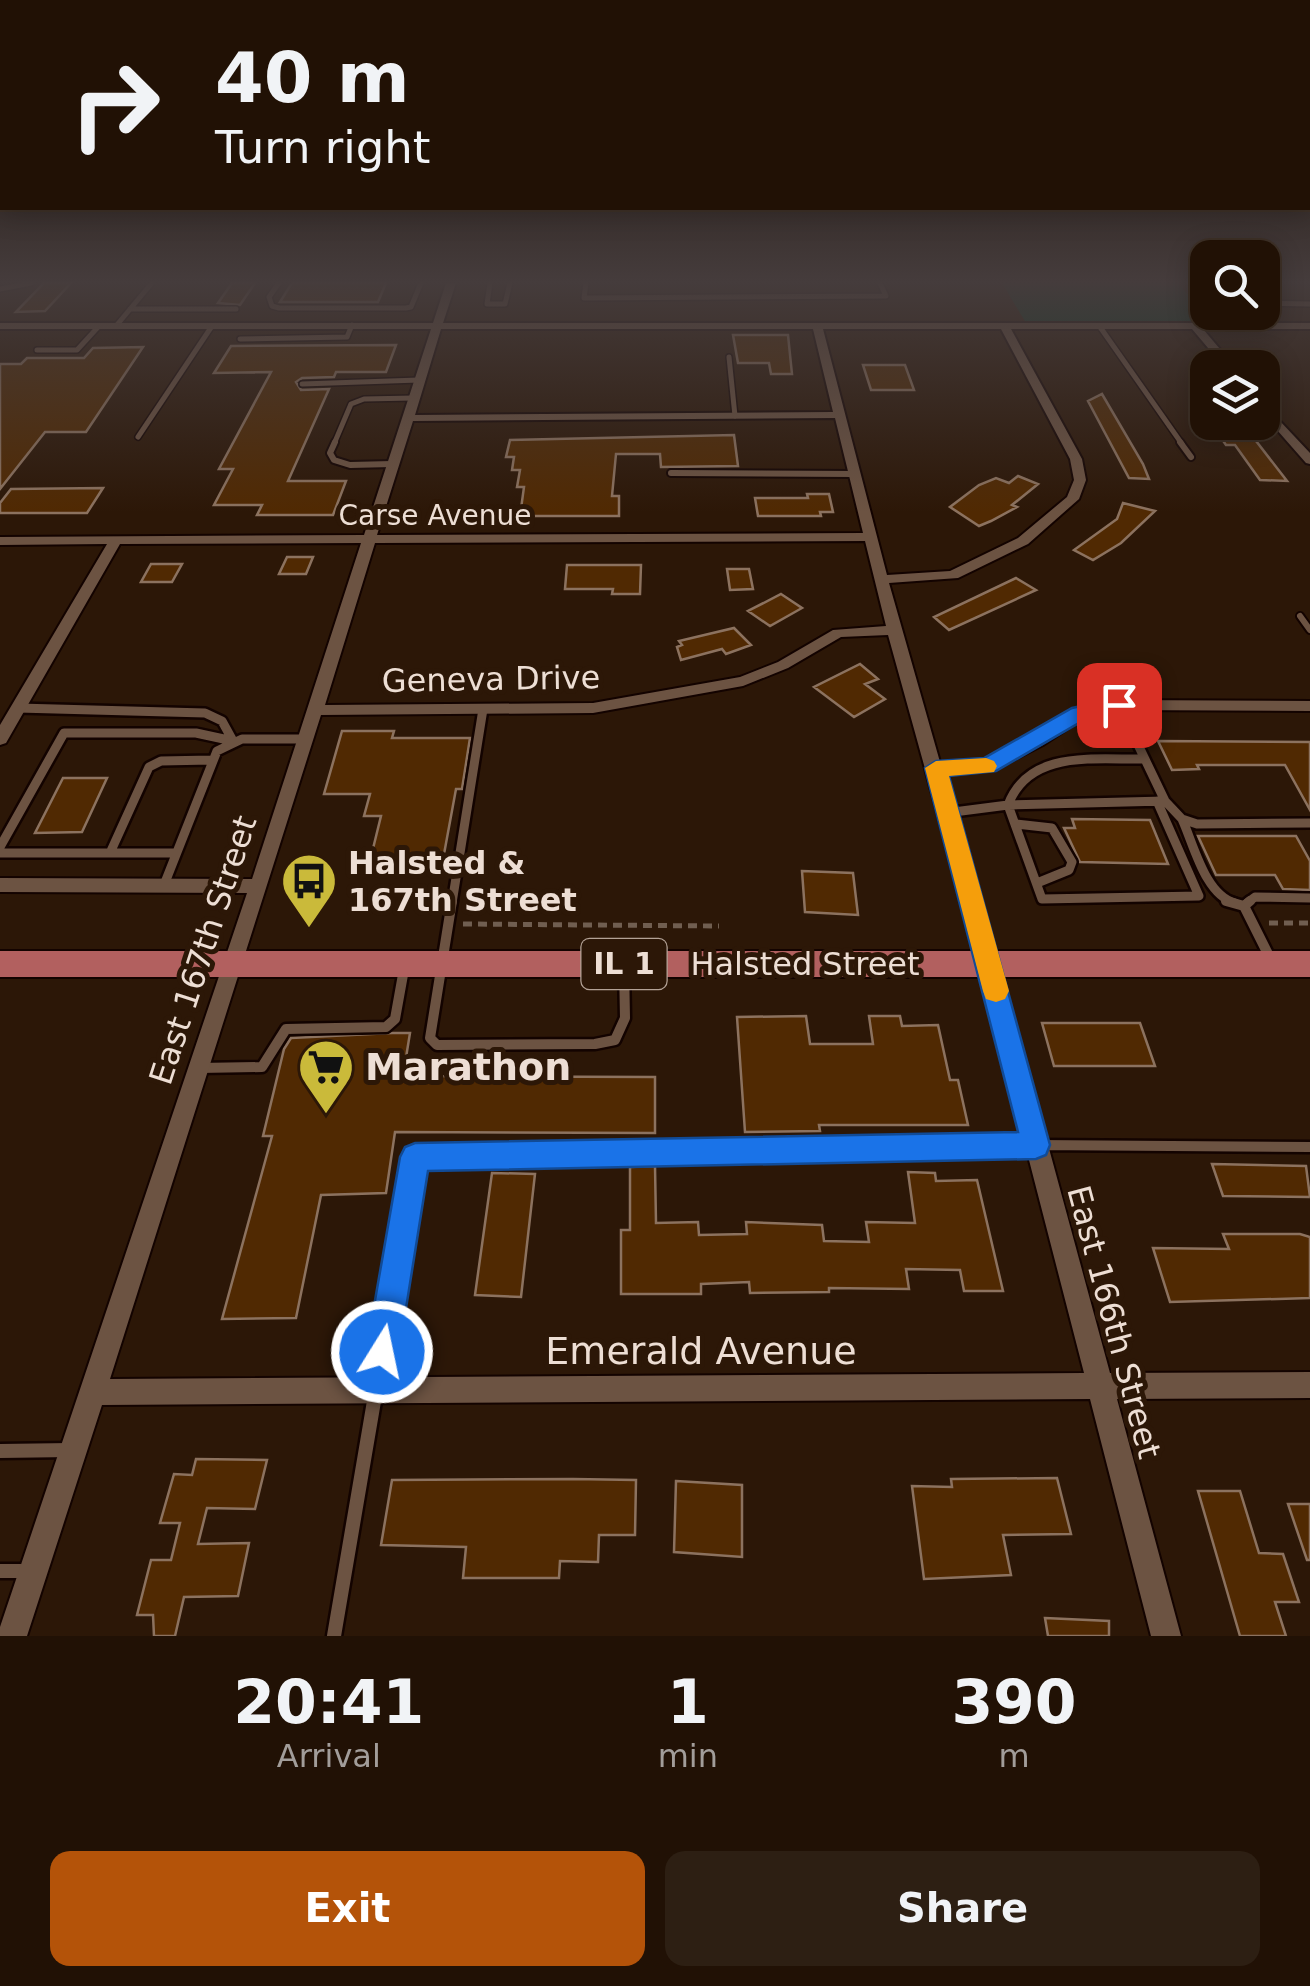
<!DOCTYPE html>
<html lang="en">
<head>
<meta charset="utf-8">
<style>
  body { margin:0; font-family:"DejaVu Sans",sans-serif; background:#2d1f13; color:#f1f3f6; height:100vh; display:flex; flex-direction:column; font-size:38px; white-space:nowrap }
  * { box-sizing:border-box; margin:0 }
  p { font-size:32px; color:#a29d9a }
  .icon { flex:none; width:55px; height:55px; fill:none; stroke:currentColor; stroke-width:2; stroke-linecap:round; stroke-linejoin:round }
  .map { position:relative; height:1636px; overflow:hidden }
  .sheet { display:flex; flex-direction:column; background:#211105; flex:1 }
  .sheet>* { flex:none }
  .top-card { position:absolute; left:0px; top:0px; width:1310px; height:210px; box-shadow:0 5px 25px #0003,0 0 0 2px #3e3127; background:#211105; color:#f1f3f6; overflow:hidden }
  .fabs { position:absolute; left:1190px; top:240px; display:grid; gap:20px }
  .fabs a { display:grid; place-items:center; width:90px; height:90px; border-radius:20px; background:#211105; box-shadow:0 5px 25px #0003,0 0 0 2px #3e3127; font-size:50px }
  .pin { position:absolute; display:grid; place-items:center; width:85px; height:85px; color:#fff; margin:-42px; border-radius:20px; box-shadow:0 5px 15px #0006 }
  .me { position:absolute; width:110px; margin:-55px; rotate:10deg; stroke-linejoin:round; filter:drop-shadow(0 0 8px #0008) }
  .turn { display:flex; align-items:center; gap:35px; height:210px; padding:0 50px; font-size:45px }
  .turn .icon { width:130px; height:130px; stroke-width:2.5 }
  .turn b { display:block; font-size:70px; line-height:85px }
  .eta { display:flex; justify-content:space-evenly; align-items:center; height:170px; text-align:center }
  .eta b { font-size:60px; font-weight:600; line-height:70px }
  .primary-button { display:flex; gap:20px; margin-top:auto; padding:20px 50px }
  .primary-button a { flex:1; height:115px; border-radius:20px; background:#b45309; color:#fff; font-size:40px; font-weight:600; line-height:115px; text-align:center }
  .primary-button a+a { background:#2d1f13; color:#f1f3f6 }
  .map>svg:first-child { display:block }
  .green { fill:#033926 }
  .building { fill:#502902; stroke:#8c725f; stroke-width:2.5 }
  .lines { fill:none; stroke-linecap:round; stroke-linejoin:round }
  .service-far4-casing { stroke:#130300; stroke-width:8 }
  .service-far3-casing { stroke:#130300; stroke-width:10 }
  .service-far2-casing { stroke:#130300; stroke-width:14 }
  .service-far1-casing { stroke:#130300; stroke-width:15 }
  .service-casing { stroke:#130300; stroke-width:19 }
  .minor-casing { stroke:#130300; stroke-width:4 }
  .primary-casing { stroke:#130300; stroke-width:4 }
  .path { stroke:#705e50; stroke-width:5; stroke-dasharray:9 6; stroke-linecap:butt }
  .service-far4 { stroke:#6c5342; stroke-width:5 }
  .service-far3 { stroke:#6c5342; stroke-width:6 }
  .service-far2 { stroke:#6c5342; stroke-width:9 }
  .service-far1 { stroke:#6c5342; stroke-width:10 }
  .service { stroke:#6c5342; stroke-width:14 }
  .minor { fill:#6c5342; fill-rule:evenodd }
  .primary { fill:#b2605f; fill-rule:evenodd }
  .route { fill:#1a73e8; stroke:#114b97; stroke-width:2.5 }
  .slow { fill:#f59e0b }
  .labels { text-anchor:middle; stroke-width:10; stroke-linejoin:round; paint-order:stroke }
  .far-street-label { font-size:28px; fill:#edded4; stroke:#2c1707 }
  .shield { fill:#2c1707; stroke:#b3a296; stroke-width:2.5 }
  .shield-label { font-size:30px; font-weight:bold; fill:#edded4 }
  .street-label { font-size:32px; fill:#edded4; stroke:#2c1707 }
  .poi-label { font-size:32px; font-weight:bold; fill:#edded4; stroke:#2c1707; text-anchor:start }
  .near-poi-label { font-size:38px; font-weight:bold; fill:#edded4; stroke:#2c1707; text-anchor:start }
  .near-street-label { font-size:38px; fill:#edded4; stroke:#2c1707 }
</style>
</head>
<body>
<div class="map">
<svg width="1310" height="1636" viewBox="0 0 1310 1636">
  <rect width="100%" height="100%" fill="#2c1707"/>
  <path class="green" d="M1002,283H1178L1211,321L1026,323Z"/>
  <path class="building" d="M44,283H71L45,311L16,312Z
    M232,283H255L240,305L218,303Z
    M292,283H386L378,302H280Z
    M733,335H788L792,374H771L769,363H738Z
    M396,345L386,372H336L334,377L302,378L296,382L301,390L329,389L288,481H346L333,515H257L262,505H214L233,469H219L271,372L214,373L231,346Z
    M143,347L86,432H45L0,489V364H21L27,358H84L93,348Z
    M863,365H905L914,390H871Z
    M1102,394L1143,464L1149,479L1129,478L1088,401Z
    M1210,422H1236L1246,428L1287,481L1260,480L1235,445H1226Z
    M734,435L738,466L661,467L660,454H616L612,496H619V516H520L524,487H517L520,470H512L514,457H506L510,440Z
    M1018,476L1038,484L1012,505L1017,507L991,521L979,526L950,507L979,485L996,478L1009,483Z
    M103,488L87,513H0V503L11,489Z
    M807,494H829L833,512H820L821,516H758L755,498H808Z
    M1123,503L1155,511L1121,543L1093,560L1074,550L1117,519Z
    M287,557H313L306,574H279Z
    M151,564H182L172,582H141Z
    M567,565H641L640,594H612L613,589H565Z
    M727,569H749L753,589L730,590Z
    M1016,578L1036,590L949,630L934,617Z
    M781,594L802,608L770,626L748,611Z
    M734,628L751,645L726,654L722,649L681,660L677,647L682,645L679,641Z
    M860,664L878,679L865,684L885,699L854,717L814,687Z
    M342,731H394L392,738H470L462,789H456L442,865H369L381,816H364L370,794H324Z
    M1158,741L1310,742V810L1285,765H1197L1199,769L1172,770Z
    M63,778H107L82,832L35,833Z
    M1072,819L1150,820L1168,864L1080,862L1064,828H1075Z
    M1198,836H1296L1310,861V890L1283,889L1275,875H1216Z
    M802,871L853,873L858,915L805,912Z
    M806,1016L810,1044H873L869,1016H900L902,1026L938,1025L950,1080H958L968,1125H819L820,1131L745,1132L737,1017Z
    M1042,1023H1140L1155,1066H1054Z
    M392,1033H410L403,1076L655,1077V1133L395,1132L386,1193L321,1195L296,1318L222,1319L272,1136H263L284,1049L291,1038Z
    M1212,1164L1306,1166L1310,1197L1223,1196Z
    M655,1166L656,1223L698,1222L699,1235L747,1234L746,1222L822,1225L824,1241L869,1242L866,1222L915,1223L908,1172L935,1173L936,1181L977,1180L1003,1291H964L960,1270L906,1269L909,1289L829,1288V1292L750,1293L749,1282L701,1284V1294H621V1230H630V1167Z
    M492,1173L535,1174L521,1297L475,1295Z
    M1223,1234H1300L1310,1237V1298L1170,1302L1153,1248L1229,1249Z
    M196,1459L267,1460L255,1509L207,1508L198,1544L249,1543L238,1596L184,1597L175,1636H154L153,1615H137L151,1560H171L180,1523H160L174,1474L192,1475Z
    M1057,1478L1071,1534L1003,1535L1011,1575L924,1579L912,1486L952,1487L951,1479Z
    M573,1479L636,1480L635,1535H599L598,1562L560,1561L559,1578H463L466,1547L381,1545L392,1480Z
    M676,1481L742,1485V1557L674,1552Z
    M1198,1491H1240L1259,1553L1283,1554L1299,1602H1275L1286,1636H1240Z
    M1288,1504H1310V1560H1307Z
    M1045,1618L1109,1621V1636H1048Z"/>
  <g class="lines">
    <g class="service-far4-casing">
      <path id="service-far4" d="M279,283L269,297L272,306L279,308H406L411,307L421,283
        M490,283L487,304H505L510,283
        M586,283L584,298L886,296L880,283
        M0,289L31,283
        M1262,303L1310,304
        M130,309H236
        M1222,312L1234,326
        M116,326L151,284
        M1100,327L1182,444
        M240,339L347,337L352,325
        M37,350H77L99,326
        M729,357L735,416
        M302,384L419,380
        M138,437L212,326
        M334,444L351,404L364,399L413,398"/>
    </g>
    <g class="service-far3-casing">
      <path id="service-far3" d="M335,442L330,453L334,460L350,465L392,464
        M1180,442L1191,457
        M671,473L855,474
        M1300,616L1310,630"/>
    </g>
    <g class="service-far2-casing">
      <path id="service-far2" d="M18,708L205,713L222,721L233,741
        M1145,759C1095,760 1029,749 1008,805L1042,899L1199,896L1157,801
        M1165,801L1182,819L1197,824L1310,823
        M946,813L1008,805L1165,801L1119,705
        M1182,819C1194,845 1205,895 1235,903
        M1016,824L1052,828L1072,862L1069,870L1037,883
        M0,847L64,733H196L233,741
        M0,853H176
        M110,853L149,767L161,761L211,760
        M164,885L217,751L242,739H306
        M452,903L483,709
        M1247,903L1255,897L1310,898"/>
    </g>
    <g class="service-far1-casing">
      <path id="service-far1" d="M452,901L430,1038L437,1045L595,1044L615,1040L625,1018L624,967
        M1226,901L1244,906
        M1250,901L1244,906L1270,958
        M199,1068L262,1067L286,1029L386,1027L395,1019L404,969
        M403,1227L415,1157L1036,1145L1310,1147"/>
    </g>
    <g class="service-casing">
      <path id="service" d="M0,1451L71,1450
        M0,1571H31
        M334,1636L404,1225"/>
    </g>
    <g class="minor-casing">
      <path id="minor" d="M446,283H456L443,323H1310V329H1203L1236,368H1225L1192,329H1011L1082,459L1086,480L1079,499L1028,544L958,578L889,583L940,762L985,760L1031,737L1074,709L1119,700L1310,701V711L1119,710L1085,717L1043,745L994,770L943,774L988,924L1110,1373L1310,1372V1398L1117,1399L1181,1636H1151L1090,1399L102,1405L27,1636H0V1627L247,893L0,892V878L252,879L361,543L120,544L6,743L0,745V725L107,544L0,545V537L364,535L431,329H0V323H433ZM441,329H813L833,412L415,415ZM823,329H1001L1070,459L1074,480L1067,497L1018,538L950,571L887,575ZM835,418L863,533L377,535L413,421ZM865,541L886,626L833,630L778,662L740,677L593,703L325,705L375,543ZM888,635L968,924L1084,1373L110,1379L321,715L593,713L743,686L788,668L841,637Z
        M1262,402L1310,453V464L1306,463L1262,413Z"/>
    </g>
    <g class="primary-casing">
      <path id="primary" d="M0,951H1310V977H0Z"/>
    </g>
    <path class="path" d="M1269,923H1310
      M463,924L719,926"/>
    <use href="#service-far4" class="service-far4"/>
    <use href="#service-far3" class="service-far3"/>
    <use href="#service-far2" class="service-far2"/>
    <use href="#service-far1" class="service-far1"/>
    <use href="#service" class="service"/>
    <use href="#minor" class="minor"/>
    <use href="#primary" class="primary"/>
  </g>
  <linearGradient id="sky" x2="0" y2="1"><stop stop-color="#180d04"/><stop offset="0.55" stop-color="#453c3c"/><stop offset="1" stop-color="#453c3c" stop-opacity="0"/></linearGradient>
  <rect width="1310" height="512" fill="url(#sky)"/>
  <path class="route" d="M1119,698L1126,700L1129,705L1126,710L1086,719L996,771L949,776L1050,1145L1046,1155L1036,1159L428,1171L399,1352L394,1364L382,1369L370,1364L366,1352L400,1157L405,1147L415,1143L1018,1132L925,768L936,761L984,758L1072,708Z"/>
  <path class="slow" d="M986,758L994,761L997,766L994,772L949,776L1009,991L1005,999L996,1002L986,999L983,991L925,768L936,761Z"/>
  <defs>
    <g id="bus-pin" transform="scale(2.875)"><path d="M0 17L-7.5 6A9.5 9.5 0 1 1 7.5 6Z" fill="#caba3a" stroke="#2c1707"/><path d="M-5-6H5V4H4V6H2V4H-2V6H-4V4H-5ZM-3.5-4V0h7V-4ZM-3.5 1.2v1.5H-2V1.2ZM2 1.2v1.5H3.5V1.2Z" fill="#111"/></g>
    <g id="supermarket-pin" transform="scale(2.875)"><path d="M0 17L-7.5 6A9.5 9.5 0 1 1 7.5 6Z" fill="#caba3a" stroke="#2c1707"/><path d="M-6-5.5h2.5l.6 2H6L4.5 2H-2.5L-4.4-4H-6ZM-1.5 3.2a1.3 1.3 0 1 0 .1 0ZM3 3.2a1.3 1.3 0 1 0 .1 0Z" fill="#111"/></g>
  </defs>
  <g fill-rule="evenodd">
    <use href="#bus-pin" x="309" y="881"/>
    <use href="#supermarket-pin" x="326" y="1067"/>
  </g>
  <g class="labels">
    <g class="far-street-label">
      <text x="435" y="525">Carse Avenue</text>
    </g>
    <rect class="shield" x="581.5" y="939" width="85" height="50" rx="8"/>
    <g class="shield-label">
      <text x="624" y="974">IL 1</text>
    </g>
    <g class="street-label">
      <text transform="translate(491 679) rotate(-1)" y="11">Geneva Drive</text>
      <text transform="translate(203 950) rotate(-72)" y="11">East 167th Street</text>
      <text x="805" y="975">Halsted Street</text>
      <text transform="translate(1114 1322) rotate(75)" y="11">East 166th Street</text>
    </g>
    <g class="poi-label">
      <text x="348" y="874">Halsted &amp;<tspan x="348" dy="37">167th Street</tspan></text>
    </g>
    <g class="near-poi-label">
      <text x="365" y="1080">Marathon</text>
    </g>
    <g class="near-street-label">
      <text x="701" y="1364">Emerald Avenue</text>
    </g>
  </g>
</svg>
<div class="fabs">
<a><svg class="icon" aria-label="search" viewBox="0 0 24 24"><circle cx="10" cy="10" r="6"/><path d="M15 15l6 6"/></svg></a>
<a><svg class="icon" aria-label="layers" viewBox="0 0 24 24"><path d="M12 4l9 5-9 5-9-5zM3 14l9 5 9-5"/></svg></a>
</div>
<div class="pin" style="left:1119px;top:705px;background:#d93025"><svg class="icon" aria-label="arrive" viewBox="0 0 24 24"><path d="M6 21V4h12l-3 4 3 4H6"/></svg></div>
<svg class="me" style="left:382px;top:1352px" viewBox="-20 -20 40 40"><circle r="17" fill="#1a73e8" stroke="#fff" stroke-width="3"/><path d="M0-11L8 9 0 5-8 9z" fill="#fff"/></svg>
<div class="top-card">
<div class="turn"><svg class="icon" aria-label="right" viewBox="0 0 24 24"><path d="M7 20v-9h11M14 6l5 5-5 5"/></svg><div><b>40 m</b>Turn right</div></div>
</div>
</div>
<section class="sheet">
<div class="eta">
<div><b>20:41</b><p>Arrival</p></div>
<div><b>1</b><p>min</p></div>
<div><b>390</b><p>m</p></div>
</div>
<div class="primary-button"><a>Exit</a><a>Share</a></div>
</section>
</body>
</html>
